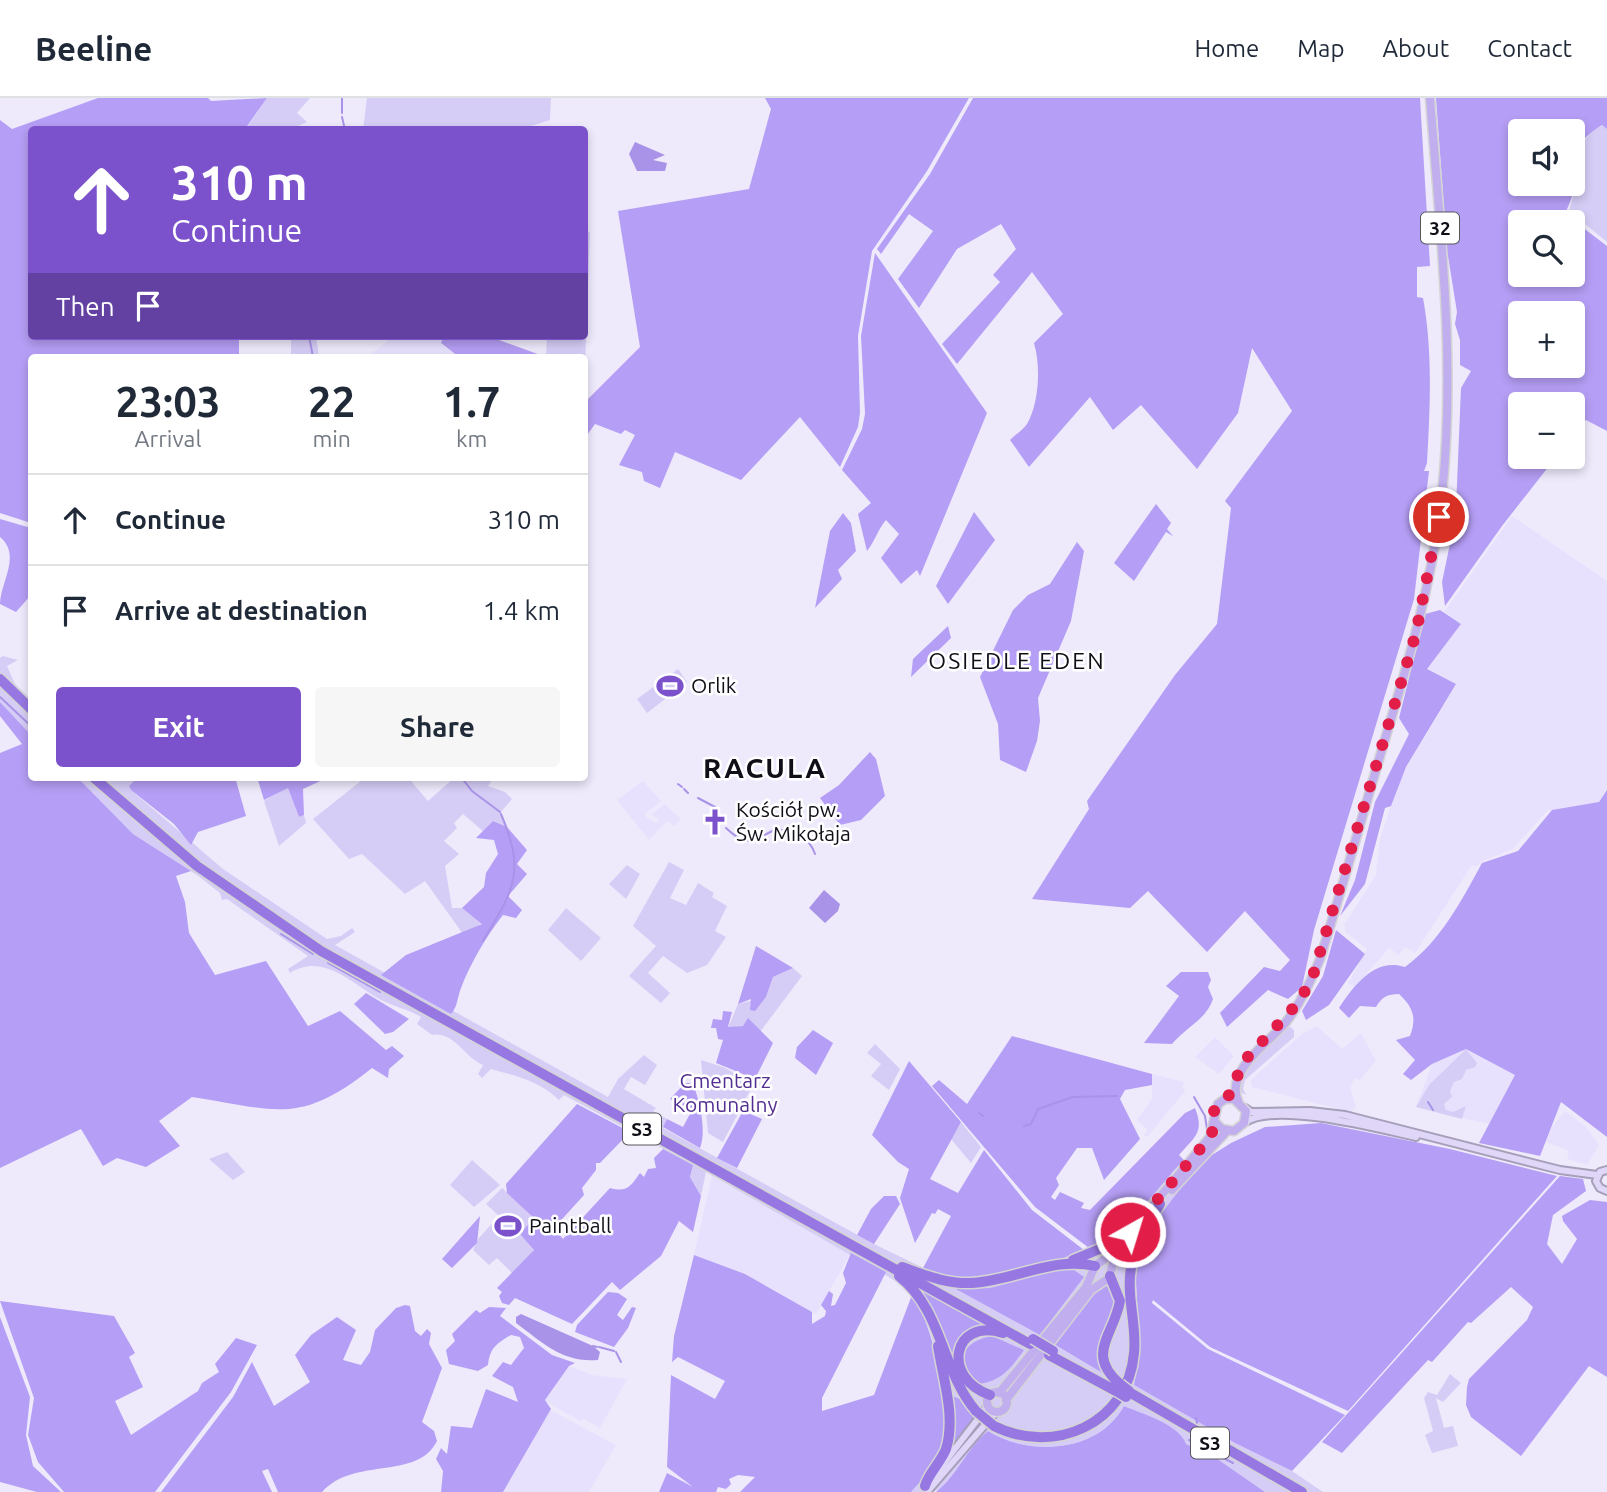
<!DOCTYPE html>
<html lang="en">
<head>
<meta charset="utf-8">
<style>
  body { margin:0; font-family:Ubuntu,sans-serif; background:#f6f6f7; color:#1f2937; height:100vh; display:flex; flex-direction:column; font-size:26px; white-space:nowrap }
  * { box-sizing:border-box; margin:0 }
  p { font-size:23px; color:#747a83 }
  .icon { flex:none; width:38px; height:38px; fill:none; stroke:currentColor; stroke-width:2; stroke-linecap:round; stroke-linejoin:round }
  .map { position:relative; flex:1; overflow:hidden }
  .sheet { position:absolute; left:28px; top:256px; width:560px; height:427px; display:flex; flex-direction:column; background:#fff; border-radius:7px; box-shadow:0 4px 10px #0003 }
  .sheet>* { flex:none }
  .banner { position:absolute; left:28px; top:28px; width:560px; height:214px; border-radius:7px; box-shadow:0 4px 10px #0003; background:#7b52cb; color:#fff; overflow:hidden }
  .tools { position:absolute; left:1508px; top:21px; display:grid; gap:14px }
  .tools a { display:grid; place-items:center; width:77px; height:77px; border-radius:7px; background:#fff; box-shadow:0 4px 10px #0003; font-size:35px }
  .pin { position:absolute; display:grid; place-items:center; width:60px; height:60px; color:#fff; margin:-30px; border:4px solid #fff; border-radius:50%; box-shadow:0 2px 7px #0007 }
  .me { position:absolute; width:77px; margin:-38px; rotate:39deg; stroke-linejoin:round; filter:drop-shadow(0 0 5px #0008) }
  .turn { display:flex; align-items:center; gap:24px; height:147px; padding:0 28px; font-size:32px }
  .turn .icon { width:91px; height:91px; stroke-width:2.5 }
  .turn b { display:block; font-size:49px; line-height:60px }
  .then { display:flex; align-items:center; height:66px; padding:0 28px; background:#0003; gap:14px; font-size:26px }
  .eta { display:flex; justify-content:space-evenly; align-items:center; height:119px; text-align:center }
  .eta b { font-size:42px; font-weight:700; line-height:49px }
  .action { display:flex; gap:14px; margin-top:auto; padding:14px 28px }
  .action a { flex:1; height:80px; border-radius:7px; background:#7b52cb; color:#fff; font-size:28px; font-weight:700; line-height:80px; text-align:center }
  .action a+a { background:#f6f6f7; color:#1f2937 }
  ul { padding:0; list-style:none }
  li { display:flex; align-items:center; gap:21px; height:91px; padding:0 28px; border-top:2px solid #e0e1e3 }
  li div { flex:1 }
  li b { display:block; font-size:26px }
  li em { font-style:normal }
  header { display:flex; align-items:center; gap:42px; box-sizing:border-box; height:98px; padding:0 35px; background:#fff; border-bottom:2px solid #e0e1e3 }
  header strong { font-size:33px }
  nav { display:flex; gap:38px; margin-inline-start:auto; font-size:24px }
  .map>svg:first-child { display:block }
  .built { fill:#e7e1fe }
  .green { fill:#d6cdf6 }
  .forest { fill:#b59ef5; fill-rule:evenodd }
  .water { fill:#a993e8 }
  .lines { fill:none; stroke-linecap:round; stroke-linejoin:round }
  .stream { stroke:#a993e8; stroke-width:2 }
  .secondary-casing { stroke:#a59fba; stroke-width:10 }
  .primary-casing { stroke:#d4d4d5; stroke-width:11 }
  .highway-casing { stroke:#d4d4d5; stroke-width:13 }
  .secondary { stroke:#e0d6f7; stroke-width:6 }
  .primary { stroke:#c1aeee; stroke-width:8 }
  .highway { stroke:#9778e3; stroke-width:10 }
  .highway-bridge-casing { stroke:#d4d4d5; stroke-width:13; stroke-linecap:butt }
  .highway-bridge { stroke:#9778e3; stroke-width:10 }
  .route { stroke:#e11d48; stroke-width:12; stroke-dasharray:0 21.6 }
  .labels { text-anchor:middle; stroke-width:5; stroke-linejoin:round; paint-order:stroke }
  .shield { fill:#fff; stroke:#58565d; stroke-width:2 }
  .shield-label { font-size:19px; font-weight:bold; fill:#100e17 }
  .poi-label { font-size:21px; fill:#100e17; stroke:#fff; text-anchor:start }
  .park-label { font-size:21px; fill:#532f92; stroke:#fff }
  .neighbourhood-label { font-size:23px; letter-spacing:2px; fill:#100e17; stroke:#fff }
  .district-label { font-size:28px; font-weight:bold; letter-spacing:2px; fill:#100e17; stroke:#fff }
</style>
</head>
<body>
<header>
<strong>Beeline</strong>
<nav><a>Home</a><a>Map</a><a>About</a><a>Contact</a></nav>
</header>
<div class="map">
<svg width="1607" height="1394" viewBox="0 0 1607 1394">
  <rect width="100%" height="100%" fill="#eeeafc"/>
  <path class="built" d="M394,238H444L441,246L459,259H363L371,256Z
    M1512,418L1607,483V692L1599,704L1547,713L1513,751L1482,763L1476,769L1472,767L1415,855L1405,849L1399,857L1389,850L1355,889L1348,885L1367,851L1346,834L1344,827L1376,777L1380,741L1399,682L1456,587L1427,571L1461,526L1444,514Z
    M643,683L661,703L645,716L647,720L656,725L659,721L651,717L664,706L681,721L674,728L667,723L649,742L617,702Z
    M1317,928L1342,951L1361,935L1376,963L1360,982L1355,980L1350,990L1356,1008L1351,1014L1252,989L1251,982L1302,936Z
    M1215,939L1234,958L1219,976L1195,959Z
    M1466,951L1516,977L1489,1026L1416,1009L1432,966Z
    M1152,976L1184,984L1182,990L1186,992L1147,1039L1144,1037L1148,1032L1137,1022L1152,1001Z
    M1565,1013L1586,1029L1599,1047L1587,1067L1567,1061L1569,1053L1546,1044L1552,1029Z
    M712,1078L851,1155L816,1216L745,1176L694,1157Z
    M569,1268L592,1277L627,1281L600,1330L584,1321L580,1323L545,1303Z
    M550,1312L616,1347L589,1394H503Z"/>
  <path class="green" d="M267,0H310L297,15L307,24L298,28L299,31L245,32Z
    M367,0H551L550,22L522,31L363,32Z
    M1603,27L1607,31V144L1569,113L1580,75L1577,53L1590,35Z
    M585,133L590,134L585,269L584,259H546L547,238H584Z
    M291,238H316L319,259H291Z
    M3,558L18,562L7,568L15,586L31,602V637L0,604V560Z
    M678,571L687,584L647,615L637,601Z
    M77,679H148L136,682L131,692L223,771L327,841L341,838L352,830L355,834L335,847L608,999L618,981L644,957L657,967L645,987L631,979L624,991L656,1010L653,1013L667,1021L663,1030L874,1146L936,1176L1034,1168L1096,1147L1123,1130L1171,1075L1184,1086C1166,1112 1141,1136 1136,1169C1129,1208 1144,1247 1134,1287L1235,1345L1292,1373L1323,1394H1265L1213,1358L1186,1346L1172,1330L1124,1308C1097,1355 1031,1359 988,1333C970,1348 953,1384 938,1392C932,1394 919,1394 911,1394C917,1387 930,1378 933,1370C936,1361 935,1347 936,1337C942,1284 941,1224 899,1185L706,1074L701,1098L690,1079L693,1067L564,997L559,1002C540,983 516,978 491,971L482,980L478,976L483,967C465,960 454,933 432,937L417,926L421,919C408,911 392,908 379,901C352,885 322,854 290,875L288,871L308,858L227,801L222,802L220,795L197,777L133,736Z
    M366,679H415L411,683L428,703L455,679H494L488,688L505,694L512,701L500,715L507,729L493,723L483,733L463,716L454,725L457,730L444,743L459,756L445,768L452,810H462L482,825L463,836L425,783L405,796L362,756L349,761L313,721Z
    M288,689L299,719L304,717L306,725L279,748L264,703Z
    M669,764L684,772L670,800L686,807L698,785L714,795L712,799L727,808L715,833L726,839L707,867L687,875L663,858L648,875L670,895L661,905L629,878L656,848L633,828Z
    M627,767L640,776L626,801L609,786Z
    M566,810L601,840L581,863L548,832Z
    M793,870L802,878L760,934L753,926L728,930L738,906L766,899L773,879Z
    M1289,928L1294,932V939L1245,982L1243,991L1246,997L1236,992L1250,964Z
    M875,946L900,971L889,992L871,978L881,966L867,955Z
    M1466,951L1477,965L1475,969L1466,972L1462,981L1454,984L1450,993L1452,999L1444,1006L1446,1012L1453,1014L1466,1008L1462,1021L1416,1009L1429,987Z
    M701,962L723,969L754,985L723,1044L708,1035Z
    M961,1024L981,1049L971,1065L951,1041Z
    M227,1054L245,1074L233,1082L209,1061Z
    M472,1062L500,1087L474,1109L450,1087Z
    M502,1090L535,1120L520,1136L533,1149V1156L512,1175L497,1160L489,1167L473,1152L478,1141L499,1118L486,1106Z
    M1450,1276L1461,1285L1443,1304L1436,1300L1444,1330L1453,1328L1458,1348L1432,1355L1425,1337L1433,1333L1424,1300L1428,1294L1437,1297Z"/>
  <path class="forest" d="M98,0H208L211,3L267,0L245,31L211,29L208,32H32V238H239V259H32L31,425L0,415V22L12,31Z
    M765,0H969L927,73L872,153L858,238L860,315L858,329L840,369L800,319L741,382L675,354L660,390L644,383L642,374L619,367L635,337L625,332L621,336L595,326L585,340V304L640,249L618,113L749,91L771,11Z
    M973,0H1420L1430,168L1417,169V199L1423,200C1433,254 1430,310 1427,365L1424,373H1429L1414,501L1314,832L1302,889L1288,901L1268,892L1227,929L1220,915L1264,869L1280,873L1290,862L1245,813L1207,854L1148,793L1130,810L1032,801L1089,711L1087,703L1175,577L1217,526L1231,410L1225,403L1292,313L1252,250L1238,315L1197,371L1141,307L1113,332L1090,299L1029,369L1010,342C1015,337 1023,332 1027,326C1039,305 1041,269 1034,245L1063,216L1032,174L957,266L942,246L1000,184L993,177L1016,151L1001,126L957,151L919,210L898,181L933,133L909,116L881,156L877,151L930,76Z
    M1436,0H1607V31L1602,27C1567,50 1583,51 1578,80C1575,91 1570,105 1565,116L1607,148V333L1586,322L1573,338V306H1521V359H1556L1502,428L1445,508L1442,484L1455,422L1459,419L1456,410L1461,290L1471,273L1460,267V242L1455,226L1457,214L1447,152ZM1521,33H1573V86H1521ZM1573,124V177H1521V124ZM1573,215V268H1521V215Z
    M875,155L987,315L920,478L917,472L901,486L881,460L899,436L886,422C877,433 875,443 867,453L858,416L871,405L842,372L862,331L865,316L861,238Z
    M444,238H488L546,259H459L441,245Z
    M1156,406L1171,425L1167,431L1173,438L1166,434L1134,483L1114,465Z
    M974,414L995,442L948,506L936,488Z
    M843,415L851,425L856,453L838,472L842,481L815,510L830,433Z
    M0,421L31,430V497L16,514L0,506C0,485 22,457 0,439Z
    M1077,444L1084,453L1071,523L1038,600L1040,623L1037,643L1026,674L1000,662L998,626L980,579L1013,512L1028,497L1050,486Z
    M1440,512L1461,526L1427,571L1456,586L1406,669L1391,708L1385,710L1365,786L1340,818L1355,782L1375,704L1409,636L1399,620L1425,516Z
    M948,528L951,540L911,579L913,561Z
    M0,604L31,637L32,679H77L133,736L191,773L176,778L185,804L189,835L215,877L266,863L308,928L340,913L386,952L392,948L404,958L389,971L388,980L372,970C299,1028 277,1012 192,999L159,1023L180,1048L146,1069L117,1060L103,1068L81,1031L0,1070V655L22,646L0,618Z
    M870,654L876,661L885,698L861,722L840,727L820,700L839,687Z
    M148,679H235L246,718L198,734L191,747L174,726L131,692L129,688L136,681Z
    M257,679H329L303,691L304,717L299,719L288,690L264,702Z
    M1607,692V1039L1561,1004L1540,1058L1479,1045L1515,977L1466,951L1432,966L1411,982L1403,976L1415,962L1396,942L1410,938C1417,920 1413,909 1399,896C1387,896 1382,899 1376,909L1360,908L1349,920L1339,910C1354,887 1375,859 1405,869C1440,844 1462,802 1482,765L1518,753L1552,712L1599,704Z
    M493,723L507,729L527,752L517,766L527,776L508,798L522,812L516,820L503,817C487,837 470,866 461,890C457,900 458,908 451,916L381,877L406,857L482,826L462,810L484,789L486,775L498,756L494,742L476,740Z
    M1336,832L1365,856L1329,907L1306,922L1302,913L1323,878Z
    M756,848L793,870L773,879L766,899L755,913L750,912L751,901L738,906Z
    M1181,874H1208L1211,882L1208,889L1213,901C1206,922 1186,929 1172,946L1144,945L1179,898L1166,888Z
    M366,895L409,921L393,934L385,936L354,906Z
    M723,913L732,914L728,929L743,928L748,920L773,945L755,981L716,965L723,942L718,941L716,930H711L713,921L722,922Z
    M813,932L833,945L816,977L795,960L797,949Z
    M1012,938L1152,976V987L1125,992L1120,1001L1140,1041L1104,1082L1092,1050H1077L1056,1080L1059,1087L1051,1099L1055,1102L1060,1094L1084,1105L1081,1110L1090,1112L1185,1015L1195,1010C1205,1035 1194,1039 1179,1057L1184,1062C1153,1093 1131,1133 1089,1150L1035,1109L932,988L939,982L967,1006Z
    M909,963L961,1024L930,1081L958,1095L984,1052L1032,1112L1084,1152C1037,1171 972,1192 923,1170L951,1118L938,1111L935,1116L932,1115L915,1145L900,1100L909,1071L898,1064L872,1037Z
    M685,985H693C699,1002 707,1031 700,1050L663,1029L667,1021L683,1029L692,1012L670,1001Z
    M577,1006L630,1034L600,1065H596V1072L582,1090L584,1097L554,1130L563,1141L610,1090C627,1095 631,1088 640,1075L644,1079L648,1071L656,1070L654,1060L663,1051L693,1067L690,1079L701,1098L693,1134L679,1123L661,1158L620,1192L612,1184L572,1226L515,1200L509,1207L502,1205L499,1198L502,1194L497,1190L534,1152L520,1136L534,1120L507,1095L506,1086Z
    M743,1013L762,1021L737,1070L717,1060Z
    M1321,1025L1450,1051L1557,1078L1348,1313L1210,1249L1153,1202L1152,1205L1208,1251L1345,1317L1292,1373L1235,1345L1134,1287L1140,1253L1135,1168L1150,1130L1188,1081L1212,1057L1231,1045L1265,1029Z
    M1560,1078L1583,1081L1586,1093L1553,1117L1547,1146L1562,1166L1577,1141L1563,1123L1562,1118L1590,1102L1607,1104V1279L1589,1268L1521,1358L1471,1319L1466,1307L1467,1289L1469,1281L1527,1222L1533,1209L1511,1189L1471,1225L1468,1224L1432,1264L1428,1262L1342,1355L1322,1344Z
    M884,1098H896L900,1106L874,1146L857,1137L871,1111Z
    M480,1118L477,1145L452,1170L442,1161Z
    M851,1155L886,1174L822,1300V1313L874,1297L912,1197C932,1223 950,1306 945,1339C942,1362 926,1378 911,1394H740L755,1379L738,1377L729,1381L731,1386L726,1391L718,1389L716,1394H659L667,1375L693,1389L667,1369L671,1277L715,1301L725,1283L678,1259L672,1264L674,1238L694,1157L745,1176L812,1214V1226L825,1218L826,1213L821,1207L829,1193L833,1196L831,1208L835,1207L846,1185L843,1175Z
    M1060,1172H1074L1084,1179L1040,1237L956,1191L990,1190Z
    M909,1182L995,1229C963,1225 963,1239 950,1259L928,1204Z
    M1110,1184L1117,1201L1099,1253L1101,1274L1054,1246L1094,1194Z
    M608,1194L618,1195L627,1201L617,1217L623,1222L632,1209L636,1210L628,1230L614,1249L575,1234L577,1227Z
    M0,1203L114,1218L135,1255L129,1259L143,1289L115,1303L131,1337L198,1293L202,1285L219,1274L215,1266L236,1240L257,1247L231,1294L155,1394H64L38,1364L28,1337L34,1300Z
    M405,1207L410,1208L415,1233L421,1238L427,1231L431,1235L429,1246L442,1270L422,1324L434,1333L437,1343C417,1383 355,1358 322,1394H278L268,1371L262,1373L272,1394H161L233,1299L252,1264L274,1308L310,1284L295,1257L311,1237L337,1219L356,1232L343,1262L361,1267L370,1254L375,1232L396,1210Z
    M489,1209L506,1210L500,1218L552,1257L575,1265L569,1268L545,1302L551,1311L503,1394H441L443,1373L436,1361L441,1350L447,1356L451,1328L472,1330L486,1291L518,1304L513,1289L492,1278L503,1264L511,1267L524,1250L520,1239L511,1237C496,1246 490,1250 488,1267L478,1273L449,1266L446,1252L455,1243L452,1236L476,1212L480,1215Z
    M0,1219L30,1299L26,1337L33,1368L61,1394H37L0,1384Z
    M992,1238L1024,1252C1011,1270 1001,1284 977,1286C954,1263 961,1244 992,1238Z
    M955,1299L962,1302L976,1319L953,1345L950,1300Z
    M1124,1308C1142,1316 1179,1326 1186,1346L1213,1358L1265,1394H936C957,1378 967,1350 988,1333C1030,1359 1098,1355 1124,1308Z"/>
  <path class="water" d="M635,44L665,57L653,62L667,65L665,73H637L629,56Z
    M824,792L840,806L838,813L825,825L809,810Z
    M521,1216L593,1248L600,1254L598,1262C563,1265 543,1245 516,1225V1219Z"/>
  <g class="lines">
    <path class="stream" d="M342,0V15
      M342,19L345,32
      M309,238L313,259
      M0,599L32,629
      M461,679L472,693L500,714
      M678,686L682,689
      M684,691L688,695
      M698,700L715,709
      M726,730C749,752 753,741 777,731C794,734 809,738 815,756
      M281,836L313,856
      M483,843C514,791 526,775 501,716
      M328,865L380,894
      M1194,999L1205,1018L1207,1031
      M1428,1004L1433,1012
      M979,1015L983,1018
      M1024,1028L1031,1026L1038,1011L1073,999L1117,998
      M593,1248L597,1249
      M599,1249L614,1253
      M616,1254L621,1264
      M1196,1320L1197,1325
      M1189,1342L1233,1365"/>
    <g class="secondary-casing">
      <path id="secondary" d="M1245,1010L1251,1014L1310,1013L1345,1017L1560,1072L1597,1077
        M1244,1025C1274,1003 1380,1031 1416,1039
        M1607,1072L1600,1074L1596,1083L1600,1090L1607,1093
        M934,1378L988,1308
        M927,1394L996,1314"/>
    </g>
    <g class="primary-casing">
      <path id="primary" d="M1238,1003C1225,972 1270,944 1286,924C1301,905 1311,883 1320,861C1342,791 1362,719 1383,648C1408,565 1433,483 1442,396C1456,264 1440,132 1430,0
        M1172,1092L1227,1033
        M987 1304a10 10 0 1 1 20 0a10 10 0 1 1-20 0Z
        M999,1295L1086,1189L1095,1168L1113,1155L1210,1039L1218,1006L1225,1001H1234L1246,1013L1244,1025L1234,1033L1222,1031L1214,1023
        M1006,1302L1091,1192L1109,1180L1113,1165L1144,1126"/>
    </g>
    <g class="highway-casing">
      <path id="highway" d="M0,581L32,612
        M93,679L197,768L321,853L1030,1246
        M1073,1162L1107,1148L1140,1122
        M902,1169C925,1177 946,1186 971,1185C1013,1183 1053,1158 1095,1168
        M899,1178C943,1213 941,1272 976,1313
        M1110,1178L1120,1203C1114,1237 1085,1256 1120,1286
        M1049,1257L1116,1293
        M1129,1294L1302,1394
        M990,1297C942,1281 951,1219 1003,1235
        M994,1328C1054,1358 1128,1326 1134,1255C1137,1227 1126,1198 1131,1170C1134,1146 1148,1126 1160,1106
        M925,1388C928,1376 941,1364 946,1351C956,1319 943,1280 938,1248"/>
    </g>
    <use href="#secondary" class="secondary"/>
    <use href="#primary" class="primary"/>
    <use href="#highway" class="highway"/>
    <g class="highway-bridge-casing">
      <path id="highway-bridge" d="M1033,1241L1053,1253
        M1120,1286L1129,1293
        M1116,1293L1126,1299
        M976,1313L994,1328"/>
    </g>
    <use href="#highway-bridge" class="highway-bridge"/>
  </g>
  <g class="lines">
    <path class="route" d="M1130,1134L1210,1039L1214,1030V1013L1228,999L1244,963L1298,905L1312,881L1416,535L1439,419"/>
  </g>
  <defs>
    <g id="stadium-bare" transform="scale(2.1)"><path d="M0-5a6.5 5 0 1 0 0 10a6.5 5 0 1 0 0-10ZM-3.5-1.8h7v3.6h-7Z" fill="#7b52cb" stroke="#fff" stroke-width="2.5" paint-order="stroke"/></g>
    <g id="church-bare" transform="scale(2.1)"><path d="M-1.2-6h2.4v3.5h3.3v2.4h-3.3V6h-2.4V-.1h-3.3v-2.4h3.3Z" fill="#7b52cb" stroke="#fff" stroke-width="2.5" paint-order="stroke"/></g>
  </defs>
  <g fill-rule="evenodd">
    <use href="#stadium-bare" x="670" y="588"/>
    <use href="#church-bare" x="715" y="724"/>
    <use href="#stadium-bare" x="508" y="1128"/>
  </g>
  <g class="labels">
    <g class="shield">
      <rect x="1421" y="114.5" width="38" height="31" rx="5"/>
      <rect x="623" y="1015.5" width="38" height="31" rx="5"/>
      <rect x="1191" y="1329.5" width="38" height="31" rx="5"/>
    </g>
    <g class="shield-label">
      <text x="1440" y="137">32</text>
      <text x="642" y="1038">S3</text>
      <text x="1210" y="1352">S3</text>
    </g>
    <g class="poi-label">
      <text x="691" y="595">Orlik</text>
      <text x="736" y="719">Kościół pw.<tspan x="736" dy="24">Św. Mikołaja</tspan></text>
      <text x="529" y="1135">Paintball</text>
    </g>
    <g class="park-label">
      <text x="725" y="990">Cmentarz<tspan x="725" dy="24">Komunalny</tspan></text>
    </g>
    <g class="neighbourhood-label">
      <text x="1017" y="571">OSIEDLE EDEN</text>
    </g>
    <g class="district-label">
      <text x="765" y="680">RACULA</text>
    </g>
  </g>
</svg>
<div class="tools">
<a><svg class="icon" aria-label="sound" viewBox="0 0 24 24"><path d="M4 9h4l5-4v14l-5-4H4zM17 9q2 3 0 6"/></svg></a>
<a><svg class="icon" aria-label="search" viewBox="0 0 24 24"><circle cx="10" cy="10" r="6"/><path d="M15 15l6 6"/></svg></a>
<a>+</a>
<a>−</a>
</div>
<div class="pin" style="left:1439px;top:419px;background:#d93025"><svg class="icon" aria-label="arrive" viewBox="0 0 24 24"><path d="M6 21V4h12l-3 4 3 4H6"/></svg></div>
<svg class="me" style="left:1130px;top:1134px" viewBox="-20 -20 40 40"><circle r="17" fill="#e11d48" stroke="#fff" stroke-width="3"/><path d="M0-11L8 9 0 5-8 9z" fill="#fff"/></svg>
<div class="banner">
<div class="turn"><svg class="icon" aria-label="ahead" viewBox="0 0 24 24"><path d="M12 20V5M6 11l6-6 6 6"/></svg><div><b>310 m</b>Continue</div></div>
<div class="then">Then<svg class="icon" aria-label="arrive" viewBox="0 0 24 24"><path d="M6 21V4h12l-3 4 3 4H6"/></svg></div>
</div>
<section class="sheet">
<div class="eta">
<div><b>23:03</b><p>Arrival</p></div>
<div><b>22</b><p>min</p></div>
<div><b>1.7</b><p>km</p></div>
</div>
<ul>
<li><svg class="icon" aria-label="ahead" viewBox="0 0 24 24"><path d="M12 20V5M6 11l6-6 6 6"/></svg><div><b>Continue</b></div><em>310 m</em></li>
<li><svg class="icon" aria-label="arrive" viewBox="0 0 24 24"><path d="M6 21V4h12l-3 4 3 4H6"/></svg><div><b>Arrive at destination</b></div><em>1.4 km</em></li>
</ul>
<div class="action"><a>Exit</a><a>Share</a></div>
</section>
</div>
</body>
</html>
